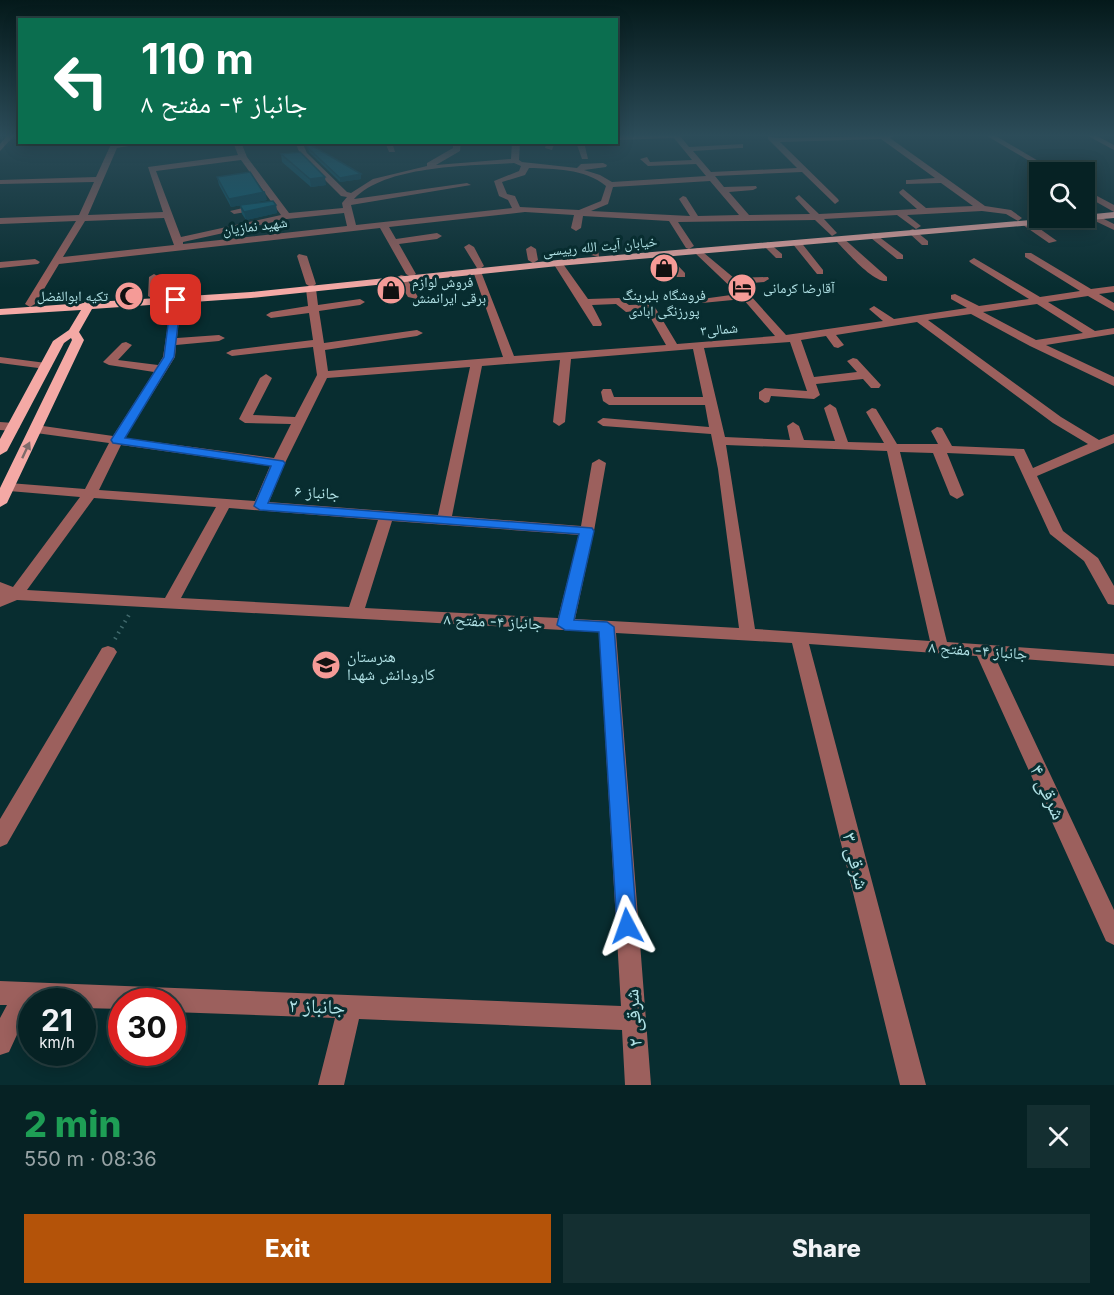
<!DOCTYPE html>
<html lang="en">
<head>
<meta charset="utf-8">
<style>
  body { margin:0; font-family:Inter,"Noto Naskh Arabic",sans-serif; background:#142f31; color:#f1f3f6; height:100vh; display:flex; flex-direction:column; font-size:22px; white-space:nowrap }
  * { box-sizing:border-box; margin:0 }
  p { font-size:20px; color:#98a4a6 }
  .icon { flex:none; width:33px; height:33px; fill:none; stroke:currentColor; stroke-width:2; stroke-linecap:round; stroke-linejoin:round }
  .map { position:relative; height:1085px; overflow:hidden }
  .details { display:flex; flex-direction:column; background:#062224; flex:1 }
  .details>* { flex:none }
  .banner { position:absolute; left:18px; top:18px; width:600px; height:126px; border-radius:0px; box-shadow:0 3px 15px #0003,0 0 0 2px #273f41; background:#0b6e4f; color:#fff; overflow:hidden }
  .buttons { position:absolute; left:1029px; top:162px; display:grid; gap:12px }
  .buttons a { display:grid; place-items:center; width:66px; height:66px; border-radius:0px; background:#062224; box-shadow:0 3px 15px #0003,0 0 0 2px #273f41; font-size:30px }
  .speed { position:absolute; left:18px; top:988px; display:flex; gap:12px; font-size:30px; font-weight:700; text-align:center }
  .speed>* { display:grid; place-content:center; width:78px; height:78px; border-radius:50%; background:#062224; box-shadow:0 3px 15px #0003,0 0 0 2px #273f41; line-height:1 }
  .speed small { font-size:15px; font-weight:400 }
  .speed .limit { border:9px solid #d22; background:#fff; color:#111 }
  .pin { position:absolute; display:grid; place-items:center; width:51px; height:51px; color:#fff; margin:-26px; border-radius:12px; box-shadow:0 3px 9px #0006 }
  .me { position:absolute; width:66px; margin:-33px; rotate:356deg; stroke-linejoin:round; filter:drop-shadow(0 0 4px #0008) }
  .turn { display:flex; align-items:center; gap:21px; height:126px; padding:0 24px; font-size:27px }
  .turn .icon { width:78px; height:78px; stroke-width:2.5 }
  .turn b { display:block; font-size:42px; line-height:51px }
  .round { display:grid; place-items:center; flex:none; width:63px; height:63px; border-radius:0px; background:#142f31 }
  .headline { display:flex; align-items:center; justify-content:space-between; height:102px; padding:0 24px }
  h1 { font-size:36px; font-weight:800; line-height:45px; color:#1e9e55 }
  .button { display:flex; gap:12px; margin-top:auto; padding:12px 24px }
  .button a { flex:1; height:69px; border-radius:0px; background:#b45309; color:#fff; font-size:24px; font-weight:800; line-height:69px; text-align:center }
  .button a+a { background:#142f31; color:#f1f3f6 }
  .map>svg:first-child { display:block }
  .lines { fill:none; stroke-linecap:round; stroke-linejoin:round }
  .path { stroke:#416a6d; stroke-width:4; stroke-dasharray:1.5 5; stroke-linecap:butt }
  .minor { fill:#9c605d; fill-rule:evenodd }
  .major { fill:#f4a9a5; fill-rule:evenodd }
  .wall { fill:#095265 }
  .shaded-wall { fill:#084253 }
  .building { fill:#0b5f76; stroke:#084253; stroke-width:1.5 }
  .oneway { fill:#7e6b6a }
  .route { fill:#1a73e8; stroke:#114b97; stroke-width:1.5 }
  .labels { text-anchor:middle; stroke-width:6; stroke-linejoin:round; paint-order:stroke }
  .far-street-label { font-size:14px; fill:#b1e2e6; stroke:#082d30 }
  .far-poi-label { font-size:14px; fill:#b1e2e6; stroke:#082d30; text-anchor:start }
  .street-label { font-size:16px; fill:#b1e2e6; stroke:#082d30 }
  .poi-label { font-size:16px; fill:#b1e2e6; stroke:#082d30; text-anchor:start }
  .near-street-label { font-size:20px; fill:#b1e2e6; stroke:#082d30 }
</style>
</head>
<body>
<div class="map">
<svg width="1114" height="1085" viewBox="0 0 1114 1085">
  <rect width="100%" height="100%" fill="#082d30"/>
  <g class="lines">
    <path class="path" d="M115,639L130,613"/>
    <path class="minor" d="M7,136H14L0,151V144Z
      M616,136H680L689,147L743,144V148H740L693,151L711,172L797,168L768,139V136L776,138L894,136L890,138L985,206L1011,210L1022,218L1018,221L1006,214L982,211L907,215L921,226L916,229L897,215L824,219L837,233L832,236L815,220L678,222L694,246L689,249L686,248L669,221L583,216L581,228L576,231L571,228L574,215L525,212L389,227L396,239L437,233L442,236L437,239L399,244L416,274L411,277L406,274L380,228L59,264L35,304L30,307L25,304L76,221L0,224V218L79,215L94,182L0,184V180L96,177L112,142H151L117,148L88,215L163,212L148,167L238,155L233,142H241L247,157L289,213L343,208L342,203L347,197L341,196L301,156L295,142H302L307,153L347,192L351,193L373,179L427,166V163L453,148V142H461L460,151L436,165L511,159L512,142H520L519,160L522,162L577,168L581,164L603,163L607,165L606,167L584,170L600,175L612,182L706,176L696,164L648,166L640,159L647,157L650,162L692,160L674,138L616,140ZM881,139L935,178L909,180H906V184L941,183L973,206L926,208L903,189L899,192L900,194L917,209L819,214L799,195L795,198L810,214L749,215L729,192L753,190L757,188L756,186L724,187L715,176L802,172L835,204L839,201L838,199L780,142ZM241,160L281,215L181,237L156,171ZM514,163L521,166L519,171L494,181L499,196L508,200L512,208L356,225L351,205L471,185L467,183L354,199C386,165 469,166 514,163ZM529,168C554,169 584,168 606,186L601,201L579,210L520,207L515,196L507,194L502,182L525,175ZM710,181L739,215L698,216L686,197L683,196L679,199L690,216L591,211L608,204L613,187ZM344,213L347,226L183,244V242L287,219ZM164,218L174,245L63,257L85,221Z
      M987,136H996L1057,172H1048Z
      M1088,136H1097L1114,145V150Z
      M385,142H392L395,152H389Z
      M547,142H555L552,150L545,148Z
      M576,142H584L588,159H582Z
      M1084,189L1114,205V212L1084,195Z
      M260,204L264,207L263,209L234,214L230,211Z
      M1094,214L1114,224V230L1091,219L1090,217Z
      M1023,221H1029L1057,241L1049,243L1023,225Z
      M913,229L928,241V245H922L910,234V230Z
      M874,233L903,255V259H897L871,238V234Z
      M836,237H842L887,277V281C873,283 846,251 836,241Z
      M794,241H800L823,270V274H817L792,243Z
      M593,242L598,245L599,257L591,255L588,245Z
      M768,242L782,254V258H776L763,245Z
      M469,244L474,247L484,266L480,269L514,356L666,345L646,310L626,312L616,304L592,305L602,324L601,326H593L553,263L558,260L561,261L588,299L619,298L629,305L653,304L677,344L775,336L743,299L702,303V299L738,294L695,253V249L698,248L734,278L768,277L769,279L764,282L740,284L786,335L883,321L869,309L874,306L894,319L967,308L951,299V295L955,294L979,306L1029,299L971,263L969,261L974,258L1040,297L1080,291L1025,257V253H1031L1091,289L1114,286V292L1099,294L1114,303V311L1088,296L1048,302L1095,331L1114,328V334L1046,345L1114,377V386L1030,346L971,314L928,320L1061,417L1099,440L1114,434V443L1037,476L1063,531L1098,558L1114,586V605L1108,604L1084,561L1050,534L1014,456L947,453L964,495L957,499L950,495L933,453L900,452L947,642L1114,654V666L995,657L1114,910V945L1106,941L977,656L809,644L926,1085H900L792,643L616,633L651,1085H625L622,1030L359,1019L344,1085H318L335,1018L172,1012V1002H122V1009L82,1008V1002H32L9,1052L0,1055V1018L7,1005H0V981L621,1006L599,632L17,600L0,607V582L13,587L80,497L9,491L2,487L9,483L85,489L109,443L36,433L30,429L36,425L113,436L154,372L109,365L103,362L122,343L126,342L132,345L118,360L158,365L163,357L172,298L181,300L177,338L219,335L225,338L219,341L176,345L175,357L125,438L274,458L291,424L245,423L239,419L260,378L266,374L272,378L253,415L295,417L317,375L313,347L232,356L226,353L232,350L313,340L309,313L271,318L266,315L271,312L308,306L306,289L309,286L306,284L297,256L299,254L307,256L316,284L313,286L316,289L318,305L360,299L365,302L360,305L319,311L324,343L417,330L423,333L417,336L325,350L328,371L503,357L473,271L477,268L464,247ZM1037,304L1083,333L1036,340L983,312ZM917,322L1053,423L1088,444L1033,468L1024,449L952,446L942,428L937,427L931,431L938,444H897L876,409L872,408L866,412L884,443L848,442L836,408L830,404L824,408L835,441L804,440L799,426L793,422L787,426L790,440L725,437L704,348L790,342L807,391L765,388L759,392V399L765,403L769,402L771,396L814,399L820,395L816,384L863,379L871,388H879L881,385L857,359L853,358L847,361L857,372L814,377L801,340L826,336L834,347L838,348L844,345L836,335ZM693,349L703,397H614L611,389H603L601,392L603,401L609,405H705L709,427L603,418L597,422L603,426L711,434L718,469L739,628L575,619L594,531L606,463L599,459L592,463L581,526L452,516L482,366L560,360L553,422L559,426L565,422L571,359ZM470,367L438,515L269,502L285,463L327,378ZM121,445L270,466L255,501L99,490ZM726,445L887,451L930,641L755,629ZM94,498L216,507L165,598L27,590ZM229,508L378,520L349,607L181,598ZM392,521L579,535L558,618L365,608Z
      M531,246L536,249L538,260L533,263L528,260L526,249Z
      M659,252H665L685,273V277H677L659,256Z
      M35,259L40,262L38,264L0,268V262Z
      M154,274L159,277L158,296L153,299L148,296L149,277Z
      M401,275L405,276L418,297L417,299L408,297L396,278Z
      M0,357L46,363L52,366L46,369L0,363Z
      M0,422L14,423L20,427L14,431L0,430Z
      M108,646L114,648L117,652L7,844L0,847V819L102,648Z"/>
    <path class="major" d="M1114,212V218L558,266L251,298L92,309L79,332L84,340L7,503L0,507V488L72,340L71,338L64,343L7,451L0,455V439L53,341L69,330L81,310L0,315V309L84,303L88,297L92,296L97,299L95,302L251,292L558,260L1054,218H1084V215Z"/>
  </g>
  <path class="wall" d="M306,142L361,174V179L340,182L309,152Z
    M281,154L326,185L311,187L282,162Z
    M217,177L267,200L231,207L219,185Z
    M240,205H276L277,213L246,220L242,214Z"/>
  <path class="shaded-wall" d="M361,174V179L340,182V178Z
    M325,177L326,185L311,187L310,179Z
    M265,192L267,200L231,207L229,199Z
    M276,205L277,213L246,220L244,212Z"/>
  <path class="building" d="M306,142L361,174L340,178L308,148Z
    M300,152L325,177L310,179L281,154Z
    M250,172L263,192H265L229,199L217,177Z
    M273,201L276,205L244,212L240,205Z"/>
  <defs><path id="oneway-solid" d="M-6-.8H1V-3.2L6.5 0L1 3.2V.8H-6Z" transform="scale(1.5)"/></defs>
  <use class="oneway" href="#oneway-solid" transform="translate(26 450) rotate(-65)"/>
  <linearGradient id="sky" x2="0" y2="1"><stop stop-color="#04191a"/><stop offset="0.47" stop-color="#2c4c59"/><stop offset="1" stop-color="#2c4c59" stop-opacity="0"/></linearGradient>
  <rect width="1114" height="288" fill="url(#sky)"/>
  <path class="route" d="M176,297L181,300L174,357L125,438L283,461L285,463L268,503L592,528L594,531L574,620L607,622L614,627L637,926L634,933L627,936L620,933L617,926L599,632L565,630L557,625L579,534L260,510L254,506L271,466L113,443L111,440L164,357L171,300Z"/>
  <defs>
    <g id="shop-disc" transform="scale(1.5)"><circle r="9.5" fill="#f59b97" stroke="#082d30"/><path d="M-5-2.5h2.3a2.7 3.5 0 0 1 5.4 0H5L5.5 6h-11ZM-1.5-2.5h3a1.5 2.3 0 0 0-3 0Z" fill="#111"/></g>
    <g id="hotel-disc" transform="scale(1.5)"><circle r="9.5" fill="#f59b97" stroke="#082d30"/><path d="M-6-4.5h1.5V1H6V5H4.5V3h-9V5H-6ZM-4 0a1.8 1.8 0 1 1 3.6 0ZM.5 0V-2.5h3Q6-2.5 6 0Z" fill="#111"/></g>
    <g id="mosque-disc" transform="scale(1.5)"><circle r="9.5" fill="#f59b97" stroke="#082d30"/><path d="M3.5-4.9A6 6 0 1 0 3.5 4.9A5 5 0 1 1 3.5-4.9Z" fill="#111"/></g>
    <g id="school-disc" transform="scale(1.5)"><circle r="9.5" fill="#f59b97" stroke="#082d30"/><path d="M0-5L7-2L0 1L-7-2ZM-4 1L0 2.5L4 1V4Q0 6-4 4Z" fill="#111"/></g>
  </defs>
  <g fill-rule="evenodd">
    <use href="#shop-disc" x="664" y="268"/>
    <use href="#hotel-disc" x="742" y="288"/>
    <use href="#shop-disc" x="391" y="290"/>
    <use href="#mosque-disc" x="129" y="296"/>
    <use href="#school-disc" x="326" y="665"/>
  </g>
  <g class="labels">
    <g class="far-street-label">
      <text transform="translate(255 226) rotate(-7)" y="5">شهید نمازیان</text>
      <text transform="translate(600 246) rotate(-5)" y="5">خیابان آیت الله رییسی</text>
      <text transform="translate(719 329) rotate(-5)" y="5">شمالی۳</text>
    </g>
    <g class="far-poi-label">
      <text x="412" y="287">فروش لوازم<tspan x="412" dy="16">برقی ایرانمنش</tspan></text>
      <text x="763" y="293">آقارضا کرمانی</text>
      <text x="664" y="300" text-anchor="middle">فروشگاه بلبرینگ<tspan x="664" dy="16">پورزنگی ابادی</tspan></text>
      <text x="108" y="301" text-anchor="end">تکیه ابوالفضل</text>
    </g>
    <g class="street-label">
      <text transform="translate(317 492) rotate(4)" y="6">جانباز ۶</text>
      <text transform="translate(493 621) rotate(3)" y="6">جانباز ۴- مفتح ۸</text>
      <text transform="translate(978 650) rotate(4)" y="6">جانباز ۴- مفتح ۸</text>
    </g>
    <g class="poi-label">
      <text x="347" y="662">هنرستان<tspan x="347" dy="18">کارودانش شهدا</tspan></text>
    </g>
    <g class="near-street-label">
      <text transform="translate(1048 792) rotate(65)" y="7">شرقی ۴</text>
      <text transform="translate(856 861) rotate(76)" y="7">شرقی ۳</text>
      <text transform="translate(317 1006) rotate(2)" y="7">جانباز ۲</text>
      <text transform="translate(633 1018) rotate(-94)" y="7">شرقی ۲</text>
    </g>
  </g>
</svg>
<div class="buttons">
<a><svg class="icon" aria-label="search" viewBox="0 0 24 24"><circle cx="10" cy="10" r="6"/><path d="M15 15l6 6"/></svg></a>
</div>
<div class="speed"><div>21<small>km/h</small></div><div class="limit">30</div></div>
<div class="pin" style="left:176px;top:300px;background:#d93025"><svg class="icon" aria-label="arrive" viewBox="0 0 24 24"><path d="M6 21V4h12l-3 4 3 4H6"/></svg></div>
<svg class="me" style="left:627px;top:926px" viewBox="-20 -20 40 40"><path d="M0-17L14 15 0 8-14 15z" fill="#1a73e8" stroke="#fff" stroke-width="4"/></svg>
<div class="banner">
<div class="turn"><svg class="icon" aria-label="left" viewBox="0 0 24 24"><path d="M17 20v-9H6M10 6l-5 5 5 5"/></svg><div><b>110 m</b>جانباز ۴- مفتح ۸</div></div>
</div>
</div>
<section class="details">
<div class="headline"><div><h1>2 min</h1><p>550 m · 08:36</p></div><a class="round"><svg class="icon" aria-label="close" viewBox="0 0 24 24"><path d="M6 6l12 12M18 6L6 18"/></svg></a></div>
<div class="button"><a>Exit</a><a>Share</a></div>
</section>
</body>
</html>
